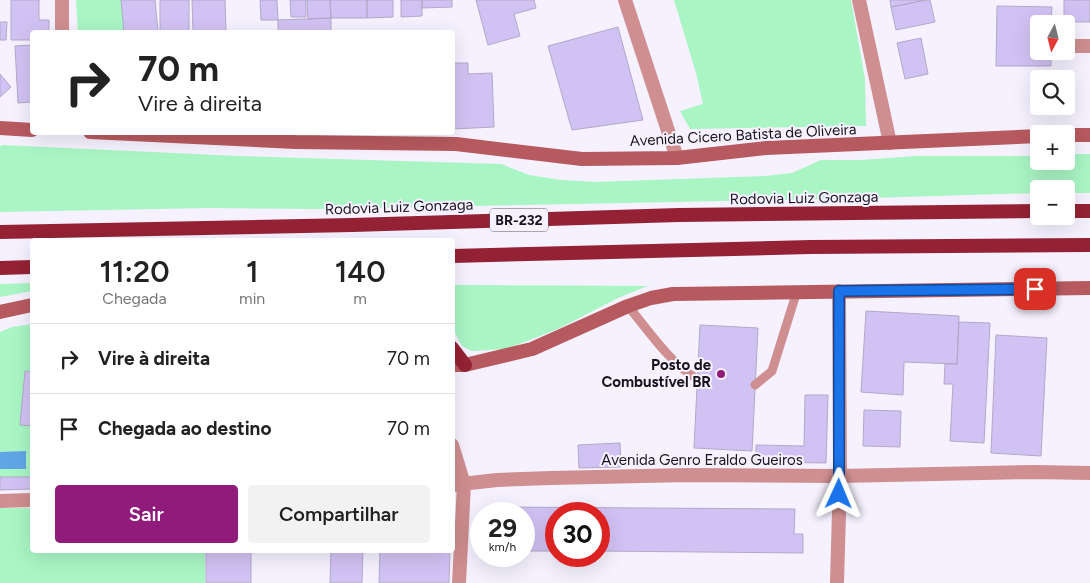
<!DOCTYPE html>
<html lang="pt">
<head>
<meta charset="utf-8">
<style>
  body { margin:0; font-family:Figtree,sans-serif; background:#f2f2f2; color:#222; height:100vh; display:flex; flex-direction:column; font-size:19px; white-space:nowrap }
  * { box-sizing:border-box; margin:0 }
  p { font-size:16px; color:#767676 }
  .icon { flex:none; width:28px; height:28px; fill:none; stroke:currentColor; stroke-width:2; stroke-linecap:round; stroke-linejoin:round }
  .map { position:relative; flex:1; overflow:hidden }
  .details { position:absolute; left:30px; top:238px; width:425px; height:315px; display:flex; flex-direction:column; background:#fff; border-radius:5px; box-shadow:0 5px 20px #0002 }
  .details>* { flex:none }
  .top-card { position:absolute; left:30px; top:30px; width:425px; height:105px; border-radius:5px; box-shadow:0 5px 20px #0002; background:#fff; color:#222; overflow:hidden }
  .needle { width:32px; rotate:187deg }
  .controls { position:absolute; left:1030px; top:15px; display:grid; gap:10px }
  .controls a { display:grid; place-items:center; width:45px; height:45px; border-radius:5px; background:#fff; box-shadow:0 5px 20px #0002; font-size:25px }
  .speed { position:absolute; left:470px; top:502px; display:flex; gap:10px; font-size:25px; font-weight:700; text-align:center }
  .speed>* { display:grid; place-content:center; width:65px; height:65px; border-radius:50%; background:#fff; box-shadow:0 5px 20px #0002; line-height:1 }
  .speed small { font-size:12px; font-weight:400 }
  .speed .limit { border:8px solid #d22; background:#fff; color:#111 }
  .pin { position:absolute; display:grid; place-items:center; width:42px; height:42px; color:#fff; margin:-21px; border-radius:10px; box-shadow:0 2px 8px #0006 }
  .me { position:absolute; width:55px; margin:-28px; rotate:1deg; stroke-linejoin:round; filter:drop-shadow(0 0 4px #0008) }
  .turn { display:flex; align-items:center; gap:18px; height:105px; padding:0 25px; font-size:22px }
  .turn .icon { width:65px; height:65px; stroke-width:2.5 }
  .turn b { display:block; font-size:35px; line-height:42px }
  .eta { display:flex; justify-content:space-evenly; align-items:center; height:85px; text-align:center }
  .eta b { font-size:30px; font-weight:600; line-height:35px }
  .cta { display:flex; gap:10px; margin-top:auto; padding:10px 25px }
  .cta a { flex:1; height:58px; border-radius:5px; background:#911b7a; color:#fff; font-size:20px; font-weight:600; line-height:58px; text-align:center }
  .cta a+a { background:#f2f2f2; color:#222 }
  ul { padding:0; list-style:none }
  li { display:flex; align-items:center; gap:15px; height:70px; padding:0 25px; border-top:1px solid #e0e0e0 }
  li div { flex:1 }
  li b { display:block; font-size:19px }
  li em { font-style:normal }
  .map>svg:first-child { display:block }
  .green { fill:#a9f5c4 }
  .water { fill:#60a6e6 }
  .building { fill:#d1c2f4; stroke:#b2a9c8 }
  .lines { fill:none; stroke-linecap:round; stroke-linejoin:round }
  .service { stroke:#cf8e8f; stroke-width:9 }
  .minor { stroke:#cf8e8f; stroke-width:14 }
  .secondary { stroke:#b75a5f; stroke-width:14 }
  .trunk { stroke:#942234; stroke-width:14 }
  .route-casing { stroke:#114b97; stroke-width:12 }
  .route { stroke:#1a73e8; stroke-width:9 }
  .poi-dot { fill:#911b7a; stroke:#f5f1ff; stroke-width:2 }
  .labels { text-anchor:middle; stroke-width:4; stroke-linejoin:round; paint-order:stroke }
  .shield { fill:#f5f1ff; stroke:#5a5662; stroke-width:1 }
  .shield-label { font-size:14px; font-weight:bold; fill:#17131f }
  .street-label { font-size:15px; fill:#17131f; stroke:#f5f1ff }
  .poi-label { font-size:15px; font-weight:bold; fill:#17131f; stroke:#f5f1ff; text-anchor:end }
</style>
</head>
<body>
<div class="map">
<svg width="1090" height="583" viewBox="0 0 1090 583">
  <rect width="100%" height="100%" fill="#f5f1ff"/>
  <path class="green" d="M76,0H122L124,32H78Z
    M674,0H851L865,79L866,126L690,129L680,111L703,104L696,73Z
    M3,145L237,156L501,164L529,175L561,180L595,182L765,176L792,173L821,160H861L917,156H1039V161H1066V154H1090V193H1066V189H1039V193L835,199L317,209L209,208L0,212V146Z
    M32,283V291L0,297V284Z
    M453,285L650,286L645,287L618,298L558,329L522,343L505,349L472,351L462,346L455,333L453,321Z
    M32,324V486L0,487V332L12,327Z
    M0,508H32V550H205V583H0Z"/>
  <path class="water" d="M26,451V469H0V452Z"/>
  <path class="building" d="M11,0H39V20H49V32H32V40H11Z
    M121,0H155L158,32H124Z
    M160,0H189V32H160Z
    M192,0H225L226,32H193Z
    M260,0H277L278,20H261Z
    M290,0H306V17H291Z
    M307,0H330L331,18L308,19Z
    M330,0H367V18H331Z
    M367,0H393V17L367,18Z
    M401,0H422V16L401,17Z
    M422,0H452V7L422,8Z
    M476,0H534L536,8L514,14L520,36L488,45Z
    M890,0H926L891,7Z
    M926,0H930L935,22L896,30L891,7Z
    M1064,0H1090V22H1064Z
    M997,6L1052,7L1051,24H1039V51H1051V66H996Z
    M331,18V32H278V20Z
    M0,22H7L6,40H0Z
    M618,27L643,120L572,130L548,46Z
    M921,38L928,74L905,79L897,43Z
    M32,45V102L18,103L15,46Z
    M452,63H468V74L492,73L494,127L453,129Z
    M0,74L11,87L0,97Z
    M866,311L959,316L957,364L904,362L903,395L861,392Z
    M959,322L990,323L984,443L950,441L953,384H944L945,364H957Z
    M700,325L758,328L752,451L694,448Z
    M996,335L1047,338L1041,456L991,453Z
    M25,371L32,372V426L20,425Z
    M805,395H828L826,463L756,462V445L804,446Z
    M864,410L901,411L900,447L863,446Z
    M620,443L621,467L579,468L578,445Z
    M0,477H32V489L0,490Z
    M496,507L795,509L794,534H803V553L599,551V514H556V551H524V514H496Z
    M206,550H251V583H206Z
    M331,550H363L362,583H330Z
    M380,550H450L449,583H379Z"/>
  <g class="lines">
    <path class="service" d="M628,306C648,330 670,363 697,379
      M755,385L772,371L797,291"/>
    <path class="minor" d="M62,0V32
      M625,0L677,158
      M859,0L890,143
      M1073,46H1090
      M452,445L464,484L459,583
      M452,485L497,480L551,478L688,475L840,476L1034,472L1090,473
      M0,501L32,500
      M837,583L840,476L839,291"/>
    <path class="secondary" d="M0,128L32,130
      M90,132L295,142L456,144L582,159L677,158L766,148L1039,136
      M1066,135H1090
      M0,312L32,305
      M452,365H465L532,349L628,306L651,298L673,294L1090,288"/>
    <path class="trunk" d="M1066,211H1090
      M0,232L352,225L679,215L1039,211
      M452,256L811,247L1090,245
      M0,268L32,267
      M452,348L465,365"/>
  </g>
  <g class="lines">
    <g class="route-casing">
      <path id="route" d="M839,494V291L1035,289"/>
    </g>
    <use href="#route" class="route"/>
  </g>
  <circle class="poi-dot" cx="721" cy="374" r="5"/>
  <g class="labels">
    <rect class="shield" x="490" y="208.5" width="58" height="23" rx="4"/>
    <g class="shield-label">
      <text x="519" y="225">BR-232</text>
    </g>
    <g class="street-label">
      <text transform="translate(743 135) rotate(-3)" y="5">Avenida Cicero Batista de Oliveira</text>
      <text transform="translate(804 198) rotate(-1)" y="5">Rodovia Luiz Gonzaga</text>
      <text transform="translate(399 207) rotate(-2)" y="5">Rodovia Luiz Gonzaga</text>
      <text x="702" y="465">Avenida Genro Eraldo Gueiros</text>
    </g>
    <g class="poi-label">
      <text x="711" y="370">Posto de<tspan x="711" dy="17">Combustível BR</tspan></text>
    </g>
  </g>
</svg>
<div class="controls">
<a><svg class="needle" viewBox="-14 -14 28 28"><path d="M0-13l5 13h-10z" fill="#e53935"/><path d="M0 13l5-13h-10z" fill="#767676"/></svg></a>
<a><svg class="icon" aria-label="search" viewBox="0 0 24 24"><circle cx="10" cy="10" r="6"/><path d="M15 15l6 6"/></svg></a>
<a>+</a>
<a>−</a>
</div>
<div class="speed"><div>29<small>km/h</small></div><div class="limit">30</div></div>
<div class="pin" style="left:1035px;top:289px;background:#d93025"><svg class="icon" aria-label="arrive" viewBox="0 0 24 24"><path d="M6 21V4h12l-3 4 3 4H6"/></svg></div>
<svg class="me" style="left:839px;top:494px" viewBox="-20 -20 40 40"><path d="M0-17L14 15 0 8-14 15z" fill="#1a73e8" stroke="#fff" stroke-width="4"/></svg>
<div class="top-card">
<div class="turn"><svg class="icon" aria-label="right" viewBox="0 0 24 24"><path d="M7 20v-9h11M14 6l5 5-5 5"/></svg><div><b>70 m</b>Vire à direita</div></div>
</div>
<section class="details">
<div class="eta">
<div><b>11:20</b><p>Chegada</p></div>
<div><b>1</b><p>min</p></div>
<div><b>140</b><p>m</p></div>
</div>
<ul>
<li><svg class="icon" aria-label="right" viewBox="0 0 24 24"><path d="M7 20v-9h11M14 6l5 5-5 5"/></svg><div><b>Vire à direita</b></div><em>70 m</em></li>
<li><svg class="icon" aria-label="arrive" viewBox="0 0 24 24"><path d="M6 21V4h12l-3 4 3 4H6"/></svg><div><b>Chegada ao destino</b></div><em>70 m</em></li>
</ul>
<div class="cta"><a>Sair</a><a>Compartilhar</a></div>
</section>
</div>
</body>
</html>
